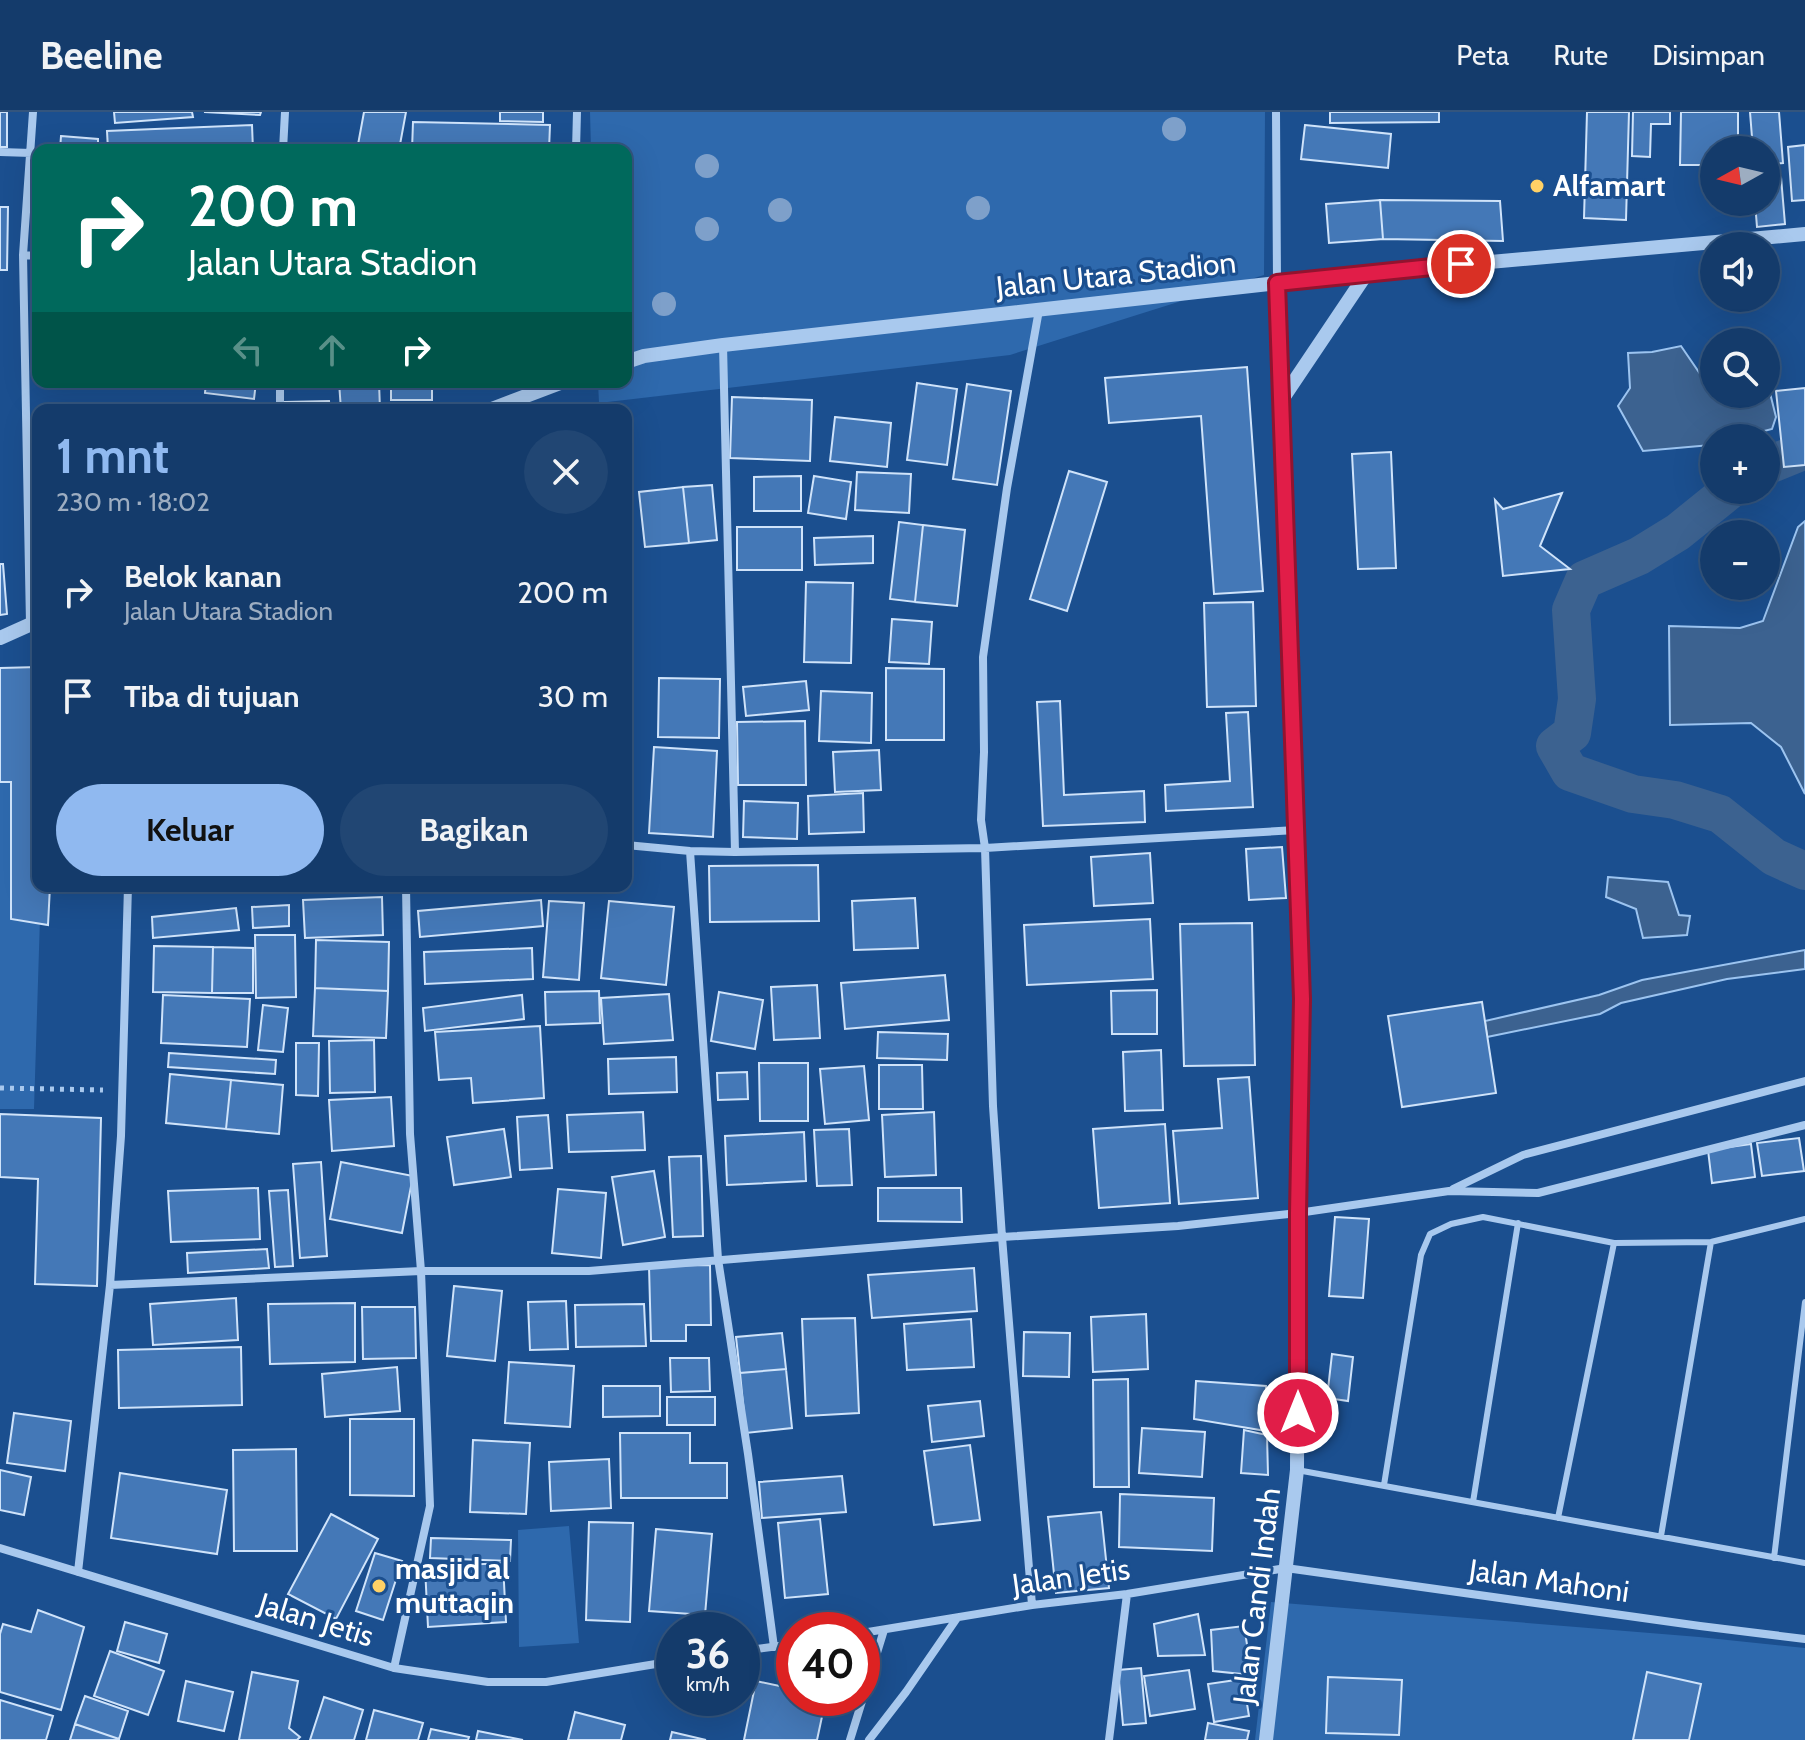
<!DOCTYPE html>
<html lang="id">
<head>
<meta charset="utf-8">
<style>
  body { margin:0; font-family:Cabin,sans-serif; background:#214673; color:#f1f3f6; height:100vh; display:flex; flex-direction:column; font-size:30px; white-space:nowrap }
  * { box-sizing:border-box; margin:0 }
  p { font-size:26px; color:#9dadc1 }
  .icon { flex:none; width:44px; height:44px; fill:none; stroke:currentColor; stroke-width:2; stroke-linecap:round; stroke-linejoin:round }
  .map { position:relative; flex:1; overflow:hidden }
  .drawer { position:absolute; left:32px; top:292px; width:600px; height:488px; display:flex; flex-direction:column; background:#143b6b; border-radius:16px; box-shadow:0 8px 32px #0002,0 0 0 2px #33557e }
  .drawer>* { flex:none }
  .top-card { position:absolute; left:32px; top:32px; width:600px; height:244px; border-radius:16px; box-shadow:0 8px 32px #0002,0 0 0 2px #33557e; background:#00695c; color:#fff; overflow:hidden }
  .needle { width:52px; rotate:262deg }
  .controls { position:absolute; left:1700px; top:24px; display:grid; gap:16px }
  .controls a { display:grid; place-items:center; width:80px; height:80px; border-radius:50%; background:#143b6b; box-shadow:0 8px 32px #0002,0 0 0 2px #33557e; font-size:40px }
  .speed { position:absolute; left:656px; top:1500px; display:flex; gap:16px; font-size:40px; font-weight:700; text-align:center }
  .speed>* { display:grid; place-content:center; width:104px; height:104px; border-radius:50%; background:#143b6b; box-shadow:0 8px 32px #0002,0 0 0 2px #33557e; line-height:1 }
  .speed small { font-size:20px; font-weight:400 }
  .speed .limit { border:12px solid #d22; background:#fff; color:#111 }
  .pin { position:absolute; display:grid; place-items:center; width:68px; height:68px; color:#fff; margin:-34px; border:4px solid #fff; border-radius:50%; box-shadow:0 2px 8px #0007 }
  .me { position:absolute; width:88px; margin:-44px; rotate:0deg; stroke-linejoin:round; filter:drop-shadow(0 0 6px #0008) }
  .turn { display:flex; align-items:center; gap:28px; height:168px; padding:0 24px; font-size:36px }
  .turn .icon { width:104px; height:104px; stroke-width:2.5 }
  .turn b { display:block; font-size:56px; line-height:68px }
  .lanes { display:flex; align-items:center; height:76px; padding:0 24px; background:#0003; justify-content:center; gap:40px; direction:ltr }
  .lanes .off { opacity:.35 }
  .round { display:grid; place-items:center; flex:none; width:84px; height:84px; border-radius:42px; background:#214673 }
  .summary { display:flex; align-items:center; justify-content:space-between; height:136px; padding:0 24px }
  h1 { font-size:48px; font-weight:800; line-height:60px; color:#90b9f0 }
  .action { display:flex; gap:16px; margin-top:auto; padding:16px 24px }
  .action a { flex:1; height:92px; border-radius:48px; background:#90b9f0; color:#111; font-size:32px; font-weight:800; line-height:92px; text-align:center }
  .action a+a { background:#214673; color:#f1f3f6 }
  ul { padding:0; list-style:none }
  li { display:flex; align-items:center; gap:24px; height:104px; padding:0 24px }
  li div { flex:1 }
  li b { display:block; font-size:30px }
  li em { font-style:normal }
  header { display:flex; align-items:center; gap:48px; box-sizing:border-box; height:112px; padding:0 40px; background:#143b6b; border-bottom:2px solid #33557e }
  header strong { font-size:38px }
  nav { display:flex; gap:44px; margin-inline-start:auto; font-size:28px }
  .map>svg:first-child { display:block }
  .green { fill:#2e69ad }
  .water { fill:#3c6290; stroke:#9cc4f0; stroke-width:2 }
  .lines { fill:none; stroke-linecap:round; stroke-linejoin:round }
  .canal { stroke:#3c6290; stroke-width:38 }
  .building { fill:#4478b7; stroke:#cfe3fa; stroke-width:2 }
  .path { stroke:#a9c9ee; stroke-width:5; stroke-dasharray:4 6; stroke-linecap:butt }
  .service { stroke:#a9c9ee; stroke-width:6 }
  .minor { stroke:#a9c9ee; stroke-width:8 }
  .tertiary { stroke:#a9c9ee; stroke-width:14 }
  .tree { fill:#7ea0ca }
  .route-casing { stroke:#92132f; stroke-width:20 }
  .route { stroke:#e11d48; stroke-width:14 }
  .poi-dot { fill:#ffd166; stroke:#1b4f8f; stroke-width:3 }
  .labels { text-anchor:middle; stroke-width:6; stroke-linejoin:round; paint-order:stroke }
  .poi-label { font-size:30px; font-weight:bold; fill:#fff; stroke:#1b4f8f; text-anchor:start }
  .street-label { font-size:30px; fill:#fff; stroke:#1b4f8f }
</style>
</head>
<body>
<header>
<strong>Beeline</strong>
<nav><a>Peta</a><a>Rute</a><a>Disimpan</a></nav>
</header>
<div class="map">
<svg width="1805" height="1628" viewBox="0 0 1805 1628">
  <rect width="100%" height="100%" fill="#1b4f8f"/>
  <path class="green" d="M590,0H1265L1264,163L1010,243L599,291L598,270H626V38H591Z
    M0,594L38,774H41L34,997H0Z
    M569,1414L579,1531L519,1535L518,1418Z
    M1271,1490L1699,1525L1805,1536V1628H1255Z"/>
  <path class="water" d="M1681,234L1705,269L1714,262V282H1766V265L1776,305L1772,317L1737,326H1714V332L1711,333L1643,339L1618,294L1630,276L1628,241L1652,240Z
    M1805,409V682L1781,635L1751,611L1670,613L1669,514L1740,516L1763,509L1798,415Z
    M1608,765L1668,770L1679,803L1690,804L1687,823L1643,826L1636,797L1606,785Z
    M1805,838V857L1727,867L1621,891L1600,902L1487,925L1485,909L1599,883L1642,868Z"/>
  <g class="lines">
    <path class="canal" d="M1766,354L1801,340
      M1730,378L1678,420L1639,444L1584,468L1571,498L1577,587L1572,621L1555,634L1570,660L1633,682L1675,688L1720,702L1774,745L1805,759"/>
  </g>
  <path class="building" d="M0,0H7V35H0Z
    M114,0H192L193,5L115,11Z
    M204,0H261L260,3Z
    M364,0H406L399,38H357Z
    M500,0H543V10L500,9Z
    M1330,0H1439V10L1330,11Z
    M1587,0H1629L1626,108L1584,106Z
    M1633,0H1670V12H1651L1650,45L1632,44Z
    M1681,0H1738V38H1714V53H1680Z
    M1750,0H1779L1783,51L1766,53V38H1753Z
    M413,10L550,13L549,38H412Z
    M252,13L253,38H108L107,19Z
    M1305,13L1391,22L1388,56L1301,47Z
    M61,24L98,27V38H60Z
    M1805,33V88L1792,89L1788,35Z
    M1781,65L1785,112L1757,115L1755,90H1766V66Z
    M1380,88L1383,127L1329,131L1326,92Z
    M1380,88L1500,89L1503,129L1383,127Z
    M0,95H8L7,158H0Z
    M1247,255L1263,479L1214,482L1201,304L1109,311L1105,266Z
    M206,270H256L254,287L205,281Z
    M339,270H379L380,298H341Z
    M391,270H432V288H391Z
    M917,271L957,277L947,353L907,348Z
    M967,272L1011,279L997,373L953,367Z
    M1805,276V353L1784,355L1776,279Z
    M732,285L812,288L810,349L730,346Z
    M329,289L330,298H285V290Z
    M120,291V298H50V292Z
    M835,305L891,311L887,355L830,349Z
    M1391,340L1396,456L1358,457L1352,342Z
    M1069,359L1107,370L1067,499L1030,487Z
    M857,360L911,362L909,401L855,398Z
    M801,364V399H754V365Z
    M814,364L851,370L846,407L808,401Z
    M712,373L717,428L689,431L683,375Z
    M683,375L689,431L645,435L639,380Z
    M1562,381L1540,434L1570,457L1503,464L1495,388L1503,397Z
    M899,410L923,413L915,490L890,487Z
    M923,413L965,418L957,494L915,490Z
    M737,415H802V458H737Z
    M873,424V451L815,453L814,426Z
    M0,452H3L7,502L0,503Z
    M806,470L853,471L851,551L804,550Z
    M1253,490L1256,594L1207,595L1204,491Z
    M892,507L932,510L929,552L889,550Z
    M38,555V774H50L48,813L11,807V670H0V556Z
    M886,556L944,557V628H886Z
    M659,566L720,567L719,626L658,625Z
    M806,569L809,598L746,604L743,575Z
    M821,579L872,581L871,631L819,629Z
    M1060,589L1064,683L1144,679L1145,710L1043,714L1037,590Z
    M1248,600L1253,695L1166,699L1165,673L1230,669L1226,601Z
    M805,609L806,673H738L737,610Z
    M654,635L717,639L713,725L649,721Z
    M879,638L881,678L835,680L833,640Z
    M863,681L864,720L809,722L808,684Z
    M744,689L798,691L797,727L743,725Z
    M1282,735L1286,786L1249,788L1246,737Z
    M1150,741L1153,791L1094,794L1091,745Z
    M818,753L819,809L710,810L709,754Z
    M382,785L383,823L305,826L303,788Z
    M915,786L918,836L854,838L852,789Z
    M541,788L543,814L420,825L418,799Z
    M549,789L584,791L579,868L543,865Z
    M609,789L674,795L666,873L601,866Z
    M289,793V814L253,816L252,795Z
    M236,796L239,818L153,826L152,805Z
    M1150,807L1153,867L1027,873L1024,813Z
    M1252,811L1255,953L1184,954L1180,812Z
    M255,823H295L296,885L256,886Z
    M316,828L389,830L388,879L315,876Z
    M154,834L213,835L212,881L153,880Z
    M213,835L253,836V881H212Z
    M532,836L533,867L425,872L424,840Z
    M945,863L949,908L845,917L841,871Z
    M817,873L820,926L774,928L771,875Z
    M315,876L388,879L386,926L313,924Z
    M1157,878V922H1112L1111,879Z
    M599,879L600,911L546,913L545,880Z
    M719,880L763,888L755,937L711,929Z
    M669,882L673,928L604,932L601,886Z
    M163,883L250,887L247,935L161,931Z
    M522,883L524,907L425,919L423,896Z
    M1482,890L1496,981L1402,995L1388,904Z
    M263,893L288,896L283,940L258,938Z
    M540,914L544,986L473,991L471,966L439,968L435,920Z
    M878,920L948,922L947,948L877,946Z
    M374,928L375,980L330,981L329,929Z
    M296,931H319L318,984L296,983Z
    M1161,938L1163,998L1125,999L1123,940Z
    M169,941L276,948L275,962L168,955Z
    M676,945L677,980L609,982L608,947Z
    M759,951H808V1009H760Z
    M879,953H922L923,997H879Z
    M864,954L869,1008L825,1012L820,957Z
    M747,960L748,987L718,988L717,961Z
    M170,962L231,968L226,1017L166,1011Z
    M1249,965L1258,1086L1179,1092L1173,1019L1222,1016L1218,967Z
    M231,968L283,973L279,1022L226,1017Z
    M391,985L394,1034L332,1039L329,988Z
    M643,1000L645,1038L569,1040L567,1003Z
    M934,1000L936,1063L885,1065L882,1003Z
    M0,1002L101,1006L97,1174L35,1172L38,1067L0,1065Z
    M548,1003L552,1056L520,1058L517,1005Z
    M1165,1012L1170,1091L1099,1096L1093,1017Z
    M504,1017L511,1065L454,1073L447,1025Z
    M849,1017L852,1073L817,1074L814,1018Z
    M804,1020L806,1069L727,1073L725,1024Z
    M1799,1026L1804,1059L1762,1064L1757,1031Z
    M1751,1032L1755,1065L1712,1071L1708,1038Z
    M701,1044L703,1124L673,1125L669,1045Z
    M321,1050L327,1144L300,1146L293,1052Z
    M341,1050L413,1064L402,1121L330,1107Z
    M654,1059L665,1125L623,1133L612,1065Z
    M258,1076L260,1127L171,1130L168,1079Z
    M878,1076H961L962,1110L878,1109Z
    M558,1077L606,1081L601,1146L552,1141Z
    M288,1078L293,1154L275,1155L269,1079Z
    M1335,1105L1369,1107L1363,1186L1329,1184Z
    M267,1137L269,1156L188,1161L187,1141Z
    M710,1153L711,1213H686V1229H651L649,1154Z
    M974,1156L977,1199L872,1206L868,1163Z
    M454,1174L502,1179L495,1249L447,1244Z
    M236,1186L238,1228L153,1233L150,1192Z
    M566,1189L568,1237L530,1238L528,1190Z
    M355,1191V1250L270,1252L268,1192Z
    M644,1192L646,1234L576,1235L575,1193Z
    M362,1195H415L416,1246L363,1247Z
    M1146,1202L1148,1257L1093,1260L1091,1205Z
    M855,1206L859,1301L806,1304L802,1207Z
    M971,1207L974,1255L907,1258L904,1212Z
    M1024,1220L1070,1221L1069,1265L1023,1264Z
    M782,1221L786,1257L740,1261L736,1225Z
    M241,1235L242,1293L119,1296L118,1238Z
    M1332,1242L1353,1245L1348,1289L1327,1286Z
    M670,1246H709L710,1279L671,1280Z
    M509,1250L574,1254L570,1315L505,1311Z
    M397,1255L400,1299L325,1305L322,1262Z
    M786,1257L792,1316L746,1321L740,1261Z
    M1128,1267L1129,1375H1094L1093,1268Z
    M1196,1269L1266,1274V1319L1194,1307Z
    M603,1274H660V1304L603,1305Z
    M667,1285H715V1313H667Z
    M980,1289L984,1324L932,1330L928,1294Z
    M14,1301L71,1309L65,1359L7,1351Z
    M350,1307H414V1384L350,1383Z
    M1142,1316L1205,1320L1202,1365L1139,1361Z
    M1244,1318L1267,1323L1268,1363L1241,1361Z
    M620,1321H690V1351H727V1386H621Z
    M473,1328L530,1331L526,1402L470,1400Z
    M970,1333L980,1408L934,1413L924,1339Z
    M296,1337L297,1439H234L233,1338Z
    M609,1347L611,1396L551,1399L549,1350Z
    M0,1358L31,1365L24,1403L0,1398Z
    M120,1361L227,1378L217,1442L111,1426Z
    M842,1364L846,1400L762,1406L759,1370Z
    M1120,1382L1214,1386L1212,1439L1119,1435Z
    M1101,1400L1109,1476L1056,1481L1048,1405Z
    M331,1402L378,1427L336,1507L288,1482Z
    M820,1407L828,1482L785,1486L778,1411Z
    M589,1410L633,1411L630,1510L586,1508Z
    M656,1417L712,1422L705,1503L649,1499Z
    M431,1426L511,1428L510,1449L430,1446Z
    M375,1441L402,1449L383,1508L356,1499Z
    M503,1451L506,1510L428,1515L425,1455Z
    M38,1498L84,1515L61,1598L0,1580V1522L3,1512L31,1520Z
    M1198,1502L1205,1543L1158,1544L1154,1512Z
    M125,1510L167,1522L159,1551L117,1539Z
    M1244,1514L1252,1563L1213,1559L1211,1518Z
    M110,1539L164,1559L148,1603L94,1584Z
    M1141,1556L1146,1611L1123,1613L1118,1558Z
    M1189,1558L1195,1597L1150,1604L1144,1564Z
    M252,1560L298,1569L289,1616L300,1625L297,1628H239Z
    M1647,1560L1701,1572L1689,1628H1633Z
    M1328,1565L1402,1568L1399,1623L1326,1621Z
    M1243,1567L1249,1604L1214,1610L1208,1572Z
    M186,1569L233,1580L224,1619L178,1609Z
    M756,1569L794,1577V1586H826L817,1628H744Z
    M85,1584L128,1599L119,1627L75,1612Z
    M324,1585L363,1598L354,1628H310Z
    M0,1588L53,1604L46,1628H0Z
    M374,1598L423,1611L418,1628H366Z
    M575,1600L625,1613L621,1628H568Z
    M1208,1611L1249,1619L1247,1628H1205Z
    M75,1612L119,1627V1628H70Z
    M431,1617L469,1625L468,1628H428Z
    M478,1619L523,1628H476Z
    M672,1620L706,1628H670Z"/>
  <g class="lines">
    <path class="path" d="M0,976L103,978"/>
    <path class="service" d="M1297,1358L1805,1451
      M1384,1373L1421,1143L1430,1122L1451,1112L1483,1105L1614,1131L1711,1130L1805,1107
      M1473,1390L1518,1111
      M1558,1406L1614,1131
      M1661,1424L1711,1130
      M1774,1446L1805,1190"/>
    <path class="minor" d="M1276,0L1277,171
      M283,38L285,0
      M576,38L577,0
      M0,40L31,41
      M23,143L38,144
      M1039,198L1007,376L983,545L984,640L981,708L985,736L993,994L1002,1125L1178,1114L1298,1101L1449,1079L1538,1081L1805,1013
      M723,233L735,740
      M280,270V298
      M30,512L23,143L33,0
      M626,733L690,739L735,740L985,736L1296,718
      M690,739L718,1147L748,1342L774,1535
      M1453,1077L1523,1043L1805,969
      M110,1173L421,1159H589L1002,1125L1032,1493
      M0,1436L394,1556L488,1570H546L674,1549
      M78,1460L110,1173L121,1024L128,774
      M862,1521L1032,1493L1127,1482L1286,1456L1700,1514L1805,1527
      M742,1539L794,1532
      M394,1556L430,1394L421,1159L410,1022L406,774
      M850,1628L884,1518
      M869,1628L906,1580L957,1506
      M1109,1628L1127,1482"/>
    <path class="tertiary" d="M626,250L644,244L723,233L1367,161L1805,122
      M1281,289L1367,161
      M489,298L563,270
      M0,526L38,509
      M1266,1628L1297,1358L1298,1101L1302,887L1277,171"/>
  </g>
  <g class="tree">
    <circle cx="1174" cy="17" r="12"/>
    <circle cx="707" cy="54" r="12"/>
    <circle cx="978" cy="96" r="12"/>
    <circle cx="780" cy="98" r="12"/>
    <circle cx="707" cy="117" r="12"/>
    <circle cx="664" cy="192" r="12"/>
  </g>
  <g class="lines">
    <g class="route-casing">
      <path id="route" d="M1298,1301V1101L1302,887L1277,171L1461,152"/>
    </g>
    <use href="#route" class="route"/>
  </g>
  <g class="poi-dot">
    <circle cx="1537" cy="74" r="8"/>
    <circle cx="379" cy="1474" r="8"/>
  </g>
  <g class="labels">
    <g class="poi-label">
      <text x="1553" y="84">Alfamart</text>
      <text x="395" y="1467">masjid al<tspan x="395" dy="34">muttaqin</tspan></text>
    </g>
    <g class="street-label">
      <text transform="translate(1116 163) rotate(-6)" y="10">Jalan Utara Stadion</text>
      <text transform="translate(1071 1465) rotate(-8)" y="10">Jalan Jetis</text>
      <text transform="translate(1549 1469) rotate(8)" y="10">Jalan Mahoni</text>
      <text transform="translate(1257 1484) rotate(-83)" y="10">Jalan Candi Indah</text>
      <text transform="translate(316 1508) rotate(17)" y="10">Jalan Jetis</text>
    </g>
  </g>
</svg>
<div class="controls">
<a><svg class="needle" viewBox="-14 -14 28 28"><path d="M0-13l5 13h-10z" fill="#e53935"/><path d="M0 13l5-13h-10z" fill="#9dadc1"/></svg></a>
<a><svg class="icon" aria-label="sound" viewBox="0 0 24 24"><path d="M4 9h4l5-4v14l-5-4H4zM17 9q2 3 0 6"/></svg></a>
<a><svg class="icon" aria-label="search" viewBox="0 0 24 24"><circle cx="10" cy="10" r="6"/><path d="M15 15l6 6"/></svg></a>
<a>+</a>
<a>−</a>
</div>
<div class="speed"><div>36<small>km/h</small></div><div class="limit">40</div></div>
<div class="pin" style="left:1461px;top:152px;background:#d93025"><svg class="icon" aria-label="arrive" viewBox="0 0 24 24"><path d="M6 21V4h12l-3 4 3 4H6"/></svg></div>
<svg class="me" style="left:1298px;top:1301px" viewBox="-20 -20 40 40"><circle r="17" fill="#e11d48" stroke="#fff" stroke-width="3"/><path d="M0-11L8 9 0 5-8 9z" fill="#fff"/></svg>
<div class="top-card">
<div class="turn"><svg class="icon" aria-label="right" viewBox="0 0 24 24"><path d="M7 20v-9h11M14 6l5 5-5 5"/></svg><div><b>200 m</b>Jalan Utara Stadion</div></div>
<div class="lanes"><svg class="icon off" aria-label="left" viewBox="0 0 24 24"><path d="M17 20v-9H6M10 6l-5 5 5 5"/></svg><svg class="icon off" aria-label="ahead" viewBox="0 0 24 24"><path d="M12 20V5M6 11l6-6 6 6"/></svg><svg class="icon" aria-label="right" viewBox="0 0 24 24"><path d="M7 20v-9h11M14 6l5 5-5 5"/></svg></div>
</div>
<section class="drawer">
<div class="summary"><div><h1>1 mnt</h1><p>230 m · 18:02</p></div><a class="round"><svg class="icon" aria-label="close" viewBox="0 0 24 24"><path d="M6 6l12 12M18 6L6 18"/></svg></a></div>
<ul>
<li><svg class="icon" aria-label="right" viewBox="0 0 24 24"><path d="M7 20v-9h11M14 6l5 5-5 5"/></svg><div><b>Belok kanan</b><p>Jalan Utara Stadion</p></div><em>200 m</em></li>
<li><svg class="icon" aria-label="arrive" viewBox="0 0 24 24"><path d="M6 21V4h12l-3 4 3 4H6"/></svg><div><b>Tiba di tujuan</b></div><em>30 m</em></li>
</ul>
<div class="action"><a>Keluar</a><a>Bagikan</a></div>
</section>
</div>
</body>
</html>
